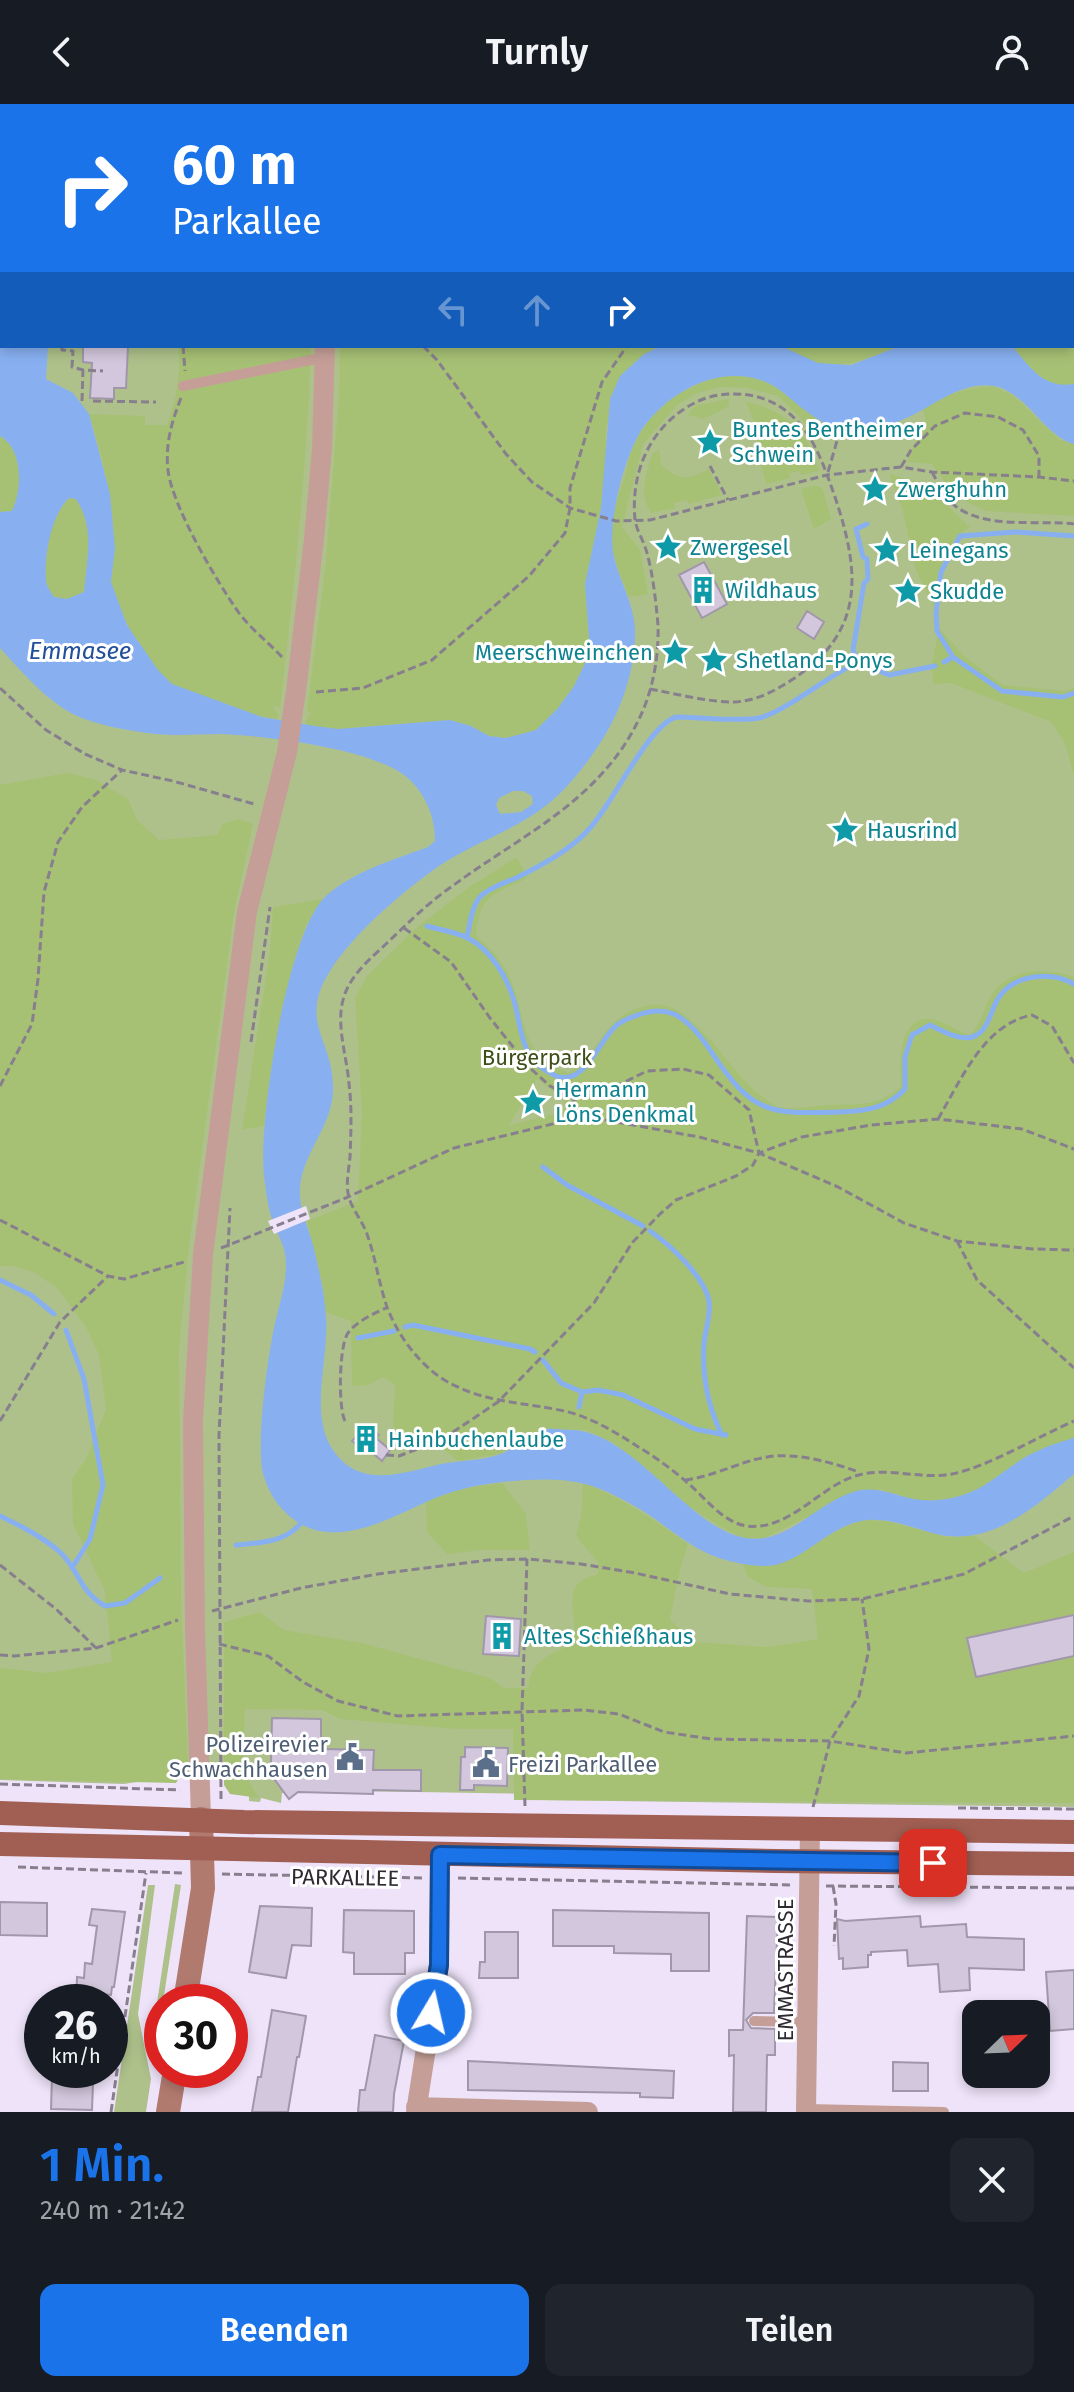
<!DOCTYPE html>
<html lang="de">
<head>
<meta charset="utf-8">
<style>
  body { margin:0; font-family:"Fira Sans",sans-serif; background:#20242c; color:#f1f3f6; height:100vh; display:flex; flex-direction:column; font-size:30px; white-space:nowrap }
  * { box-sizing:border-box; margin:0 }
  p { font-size:26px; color:#9ea1a6 }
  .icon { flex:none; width:44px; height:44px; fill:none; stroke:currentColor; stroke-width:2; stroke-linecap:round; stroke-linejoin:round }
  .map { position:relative; height:2008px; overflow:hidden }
  .sheet { display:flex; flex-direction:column; background:#171b24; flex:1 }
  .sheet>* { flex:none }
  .hud { position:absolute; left:0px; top:0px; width:1074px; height:244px; box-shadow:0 4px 12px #0003; background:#1a73e8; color:#fff; overflow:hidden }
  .needle { width:52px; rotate:67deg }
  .tools { position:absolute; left:962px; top:1896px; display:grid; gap:16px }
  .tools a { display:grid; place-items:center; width:88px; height:88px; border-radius:16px; background:#171b24; box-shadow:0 4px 12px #0003; font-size:40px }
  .speed { position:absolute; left:24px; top:1880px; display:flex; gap:16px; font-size:40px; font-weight:700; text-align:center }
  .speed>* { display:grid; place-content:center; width:104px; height:104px; border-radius:50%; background:#171b24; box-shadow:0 4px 12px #0003; line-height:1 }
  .speed small { font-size:20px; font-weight:400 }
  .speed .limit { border:12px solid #d22; background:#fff; color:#111 }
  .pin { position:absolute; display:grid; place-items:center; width:68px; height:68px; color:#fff; margin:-34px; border-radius:16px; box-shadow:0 4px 12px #0006 }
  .me { position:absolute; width:88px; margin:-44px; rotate:9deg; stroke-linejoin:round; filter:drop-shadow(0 0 6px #0008) }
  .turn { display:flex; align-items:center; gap:28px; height:168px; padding:0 40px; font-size:36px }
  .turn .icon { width:104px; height:104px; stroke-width:2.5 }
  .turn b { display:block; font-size:56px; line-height:68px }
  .lanes { display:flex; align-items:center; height:76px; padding:0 40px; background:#0003; justify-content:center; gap:40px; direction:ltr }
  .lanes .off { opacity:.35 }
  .round { display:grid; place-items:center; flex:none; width:84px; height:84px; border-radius:16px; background:#20242c }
  .head { display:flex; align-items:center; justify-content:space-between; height:136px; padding:0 40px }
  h1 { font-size:48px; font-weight:600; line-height:60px; color:#1a73e8 }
  .cta { display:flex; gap:16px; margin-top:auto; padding:16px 40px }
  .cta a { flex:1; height:92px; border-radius:16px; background:#1a73e8; color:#fff; font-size:32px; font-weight:600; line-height:92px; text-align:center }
  .cta a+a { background:#20242c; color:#f1f3f6 }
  header { display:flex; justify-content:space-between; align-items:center; height:104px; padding:0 40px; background:#171b24; font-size:36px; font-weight:600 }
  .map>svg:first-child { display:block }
  .green { fill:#aec18b }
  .forest { fill:#a6c074; fill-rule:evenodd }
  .water { fill:#88b0f1; fill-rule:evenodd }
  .pier { fill:#eee3f9 }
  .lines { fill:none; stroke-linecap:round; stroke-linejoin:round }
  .stream { stroke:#88b0f1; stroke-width:5 }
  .building { fill:#d2c7dc; stroke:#a197aa; stroke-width:2 }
  .path { stroke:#877f8e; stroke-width:3; stroke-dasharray:8 4; stroke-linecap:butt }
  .lane { stroke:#c59f97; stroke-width:10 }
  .street { stroke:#c59f97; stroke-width:20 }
  .secondary { stroke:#b17a6f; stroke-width:24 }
  .primary { stroke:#a15f53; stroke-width:24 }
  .route-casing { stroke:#114b97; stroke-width:20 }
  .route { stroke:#1a73e8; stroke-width:14 }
  .labels { text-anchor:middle; stroke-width:6; stroke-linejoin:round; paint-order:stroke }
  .culture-label { font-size:22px; fill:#0d838f; stroke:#fff; text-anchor:start }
  .park-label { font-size:22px; fill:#3e4e18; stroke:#fff }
  .service-label { font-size:22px; fill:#4e5e75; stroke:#fff; text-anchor:end }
  .street-label { font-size:22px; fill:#2f2a32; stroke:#fff }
  .water-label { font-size:24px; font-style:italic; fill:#22509c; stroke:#fff }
</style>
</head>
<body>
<header><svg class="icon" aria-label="back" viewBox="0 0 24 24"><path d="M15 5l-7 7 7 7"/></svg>Turnly<svg class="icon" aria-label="person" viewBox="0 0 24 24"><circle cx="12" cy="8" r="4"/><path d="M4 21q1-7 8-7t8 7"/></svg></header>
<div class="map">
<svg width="1074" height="2008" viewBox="0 0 1074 2008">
  <rect width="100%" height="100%" fill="#eee3f9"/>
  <path class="green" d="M0,0L1038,2H2V242H1072L1074,7V1703L539,1696L534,1690L293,1686L292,1689H282L281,1699L261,1694L260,1698L249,1697V1686L225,1664L124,1680L0,1676Z
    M175,1780L181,1781L157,1937V1899Z
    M148,1781H155L138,1910L151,1975L146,2008H114Z"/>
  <path class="forest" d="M336,0H1074V280C1043,286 1030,263 1012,242H1072V2Z
    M178,242H311C307,363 294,483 280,603L272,602L278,610L277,615C246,610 201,597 173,581C152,568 114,503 111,478C110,466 115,453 114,441C113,397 103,352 89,310L145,312V321H167C177,294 181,271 178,242Z
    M340,242H660L643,251L606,321V358L601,404L585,480L590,549L574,582L558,604L536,626L506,634L489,632L471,622L450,616L338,625L305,621L308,612L312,609L307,608L326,458L339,292Z
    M781,242H900C852,260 828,273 781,242Z
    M723,272H749L773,281L825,320L821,329L812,332L804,318L778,292L747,284L720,283L697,289L677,301L643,340L622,423L640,446L648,490L629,493C621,472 610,450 611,427C611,410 618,394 623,378C627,365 629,349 636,337C653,302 687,281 723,272Z
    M993,282L1014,292L1060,336L1074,340V412L986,407L955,392L932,360L908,358L914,340L927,323L923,305C945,290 967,284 993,282Z
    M729,295V302L704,315L688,311L695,302Z
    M746,298C784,305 810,328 819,367L801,371L799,367L789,369L790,374L766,380L756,344C761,330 752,312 746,298Z
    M0,332C24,346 22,386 12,408H0Z
    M659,346L661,361C681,378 686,376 709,365L722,391L689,400L687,396L674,399L675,404L652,409C637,391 647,370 652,350Z
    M889,370L929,381L946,401L970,423C942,439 937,474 934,504L916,466L902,404Z
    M813,382L822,383L831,415L814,425L801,385Z
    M69,394L76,395C95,423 87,455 84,488L67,495L54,493C51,488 46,482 46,476C44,450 50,412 69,394Z
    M939,524L964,552L1003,581L1063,587L1074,584V671L1065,639L1051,618L951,579L933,580L932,561Z
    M67,669L94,675L128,695L137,716L159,736L218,731L222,720L239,715L253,720L234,808L189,1142L179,1245L181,1499L188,1657L176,1679L0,1675V1564L48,1569L112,1558L105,1487L73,1420L72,1375L87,1353L106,1305L99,1251L86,1223L57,1184L34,1168L13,1162H0V681Z
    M517,753L527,774C493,792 480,789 476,831C485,840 495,849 502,859C530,901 511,947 568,969C603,947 601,911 649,901C693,892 729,971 763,993C767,996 773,1002 778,1003C795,1006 817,1001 833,1001C862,1000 879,1002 901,982C900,962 897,913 929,915C943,916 957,927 970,931C983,918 984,899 995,886C1015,862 1049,865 1074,873V1334L1028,1351L985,1382L965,1391L942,1396L919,1397L880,1385L805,1414L764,1434H743L719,1422L690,1403L635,1355L612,1338L586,1326L547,1325L521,1336L500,1350L458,1357L440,1342L411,1336L393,1322L395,1281L383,1273L369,1281L352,1282L351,1217L325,1208L323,1184L307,1117L358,1097L362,1008L355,894L367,872L415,825L468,784ZM537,975L563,995L566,1001L563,1008L509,1021Z
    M323,795L306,821L296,853L272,960L264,1022L242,1026L270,848L273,803Z
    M502,1379L526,1410L530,1446H481L447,1450L427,1428L426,1398L458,1385Z
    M583,1379C623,1394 654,1416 688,1440L680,1466L670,1516L695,1538L767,1543L818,1535L812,1485L767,1483L748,1473L743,1460L776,1461L837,1426L862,1416L886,1417L947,1433L975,1432L1024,1469L1074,1448V1699L514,1696L513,1625H457L341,1615L322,1606L245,1605L243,1668L259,1694L230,1690L224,1681V1518L260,1508L284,1526L362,1539L490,1574L504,1584H528C532,1554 549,1552 573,1539C580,1511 556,1478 597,1471L600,1462C593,1449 583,1444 576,1431L581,1412Z"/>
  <path class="water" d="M0,0L102,2H2V242H48L46,275L73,289L89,310L110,390L115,444L111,478L127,521L158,566L172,580L262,613L315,622L338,625L450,616L471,622L489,632L506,634L536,626L558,604L574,582L590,549L585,480L601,404L610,295L620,272L643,251L660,242H781L818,259L851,261L900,242H1012C1030,263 1043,285 1074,280V340C1043,331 1028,289 994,282C964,277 937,299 913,311C892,322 862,328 839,324C826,322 817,315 806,307C796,300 787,291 777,284C748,265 710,270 682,288C669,295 654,309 645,321C625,347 606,422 614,453C620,478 634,500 635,525C636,562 623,602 604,633C589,657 570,682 548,700C516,726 473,739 439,762C403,787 353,830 330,867C297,919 335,937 333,987C332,1025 297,1054 300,1093C301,1108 309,1126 313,1141C319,1166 325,1190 326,1215C329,1257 307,1315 336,1350C363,1385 406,1368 441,1360C461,1356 485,1357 503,1349C518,1342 530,1328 547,1325C555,1324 564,1326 572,1326C640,1328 700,1446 764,1434C796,1429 821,1398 853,1388C876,1381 892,1391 914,1395C930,1398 948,1396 963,1391C988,1383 1005,1365 1027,1352C1042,1344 1058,1338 1074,1334V1370C1034,1404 988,1445 932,1429C911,1423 883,1412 861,1417C830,1423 804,1455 775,1461C758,1464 735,1459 719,1454C690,1444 668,1423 643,1407C626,1397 605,1385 585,1380C556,1372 517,1376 488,1380C466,1383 446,1389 426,1398C382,1418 326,1450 284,1407C275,1398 268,1386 264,1373C255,1345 267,1259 273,1229C277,1207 285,1187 286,1165C287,1140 277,1133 271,1112C267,1099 266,1085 264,1072C258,1018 287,827 326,792C354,767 393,756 428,743L435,737C435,714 427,693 410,676C379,645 267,632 222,630C200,630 177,632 155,630C130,627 100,622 77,612C47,598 22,568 0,544V408L12,407C22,386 24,346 0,332ZM69,394L76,395C95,423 87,455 84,488L67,495L54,493C51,488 46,482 46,476C44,451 51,411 69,394ZM513,687H523L532,692L533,700L521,708L500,710L496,701L499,694Z"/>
  <path class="pier" d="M306,1102L310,1115L274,1130L268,1117Z"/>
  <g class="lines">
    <path class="stream" d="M1074,432L1015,428L960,432L941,468L936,509L937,527L953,553L1002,587L1063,593L1074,589
      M858,558L853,546L864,479L868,475L867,455L863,453L856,425L867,420
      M944,558L953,553
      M427,822C441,826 456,828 468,834C491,846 507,873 514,897C523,928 519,956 556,972C585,983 599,935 617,921C624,915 635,912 644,909C655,906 664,906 674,910C689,917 703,935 712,949C753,1010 768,1010 839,1008C865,1007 886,1005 905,985V953L912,931L930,921C941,926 959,937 972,933C989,928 990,906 999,893C1015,870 1051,867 1074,880
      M467,834C470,820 471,804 480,793C488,784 507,778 518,773C542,761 572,745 590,724C613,699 648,622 676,613C699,613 738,618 759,614C785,608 829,571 858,558L889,571L935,562
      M543,1063L567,1081L643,1122
      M650,1127C669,1140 705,1173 709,1197C711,1212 705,1226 704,1240C702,1271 708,1303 722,1331
      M0,1176L31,1191L54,1210
      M405,1223L413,1221L530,1245L535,1248
      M66,1226L84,1275L103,1381L90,1435L72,1464
      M358,1234L394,1227
      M543,1256L561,1279L582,1288L598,1286L623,1291L695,1325L726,1331
      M579,1303L582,1288
      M0,1412C21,1422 43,1433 61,1449C80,1468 79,1487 105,1502L125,1499L160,1474
      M236,1441C260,1439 289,1438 303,1416"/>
  </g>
  <path class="building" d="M83,242H128L126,284H114V295L90,294L92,259L83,258Z
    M704,458L727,500L702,514L679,471Z
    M807,507L824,518L814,535L797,524Z
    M367,1321L379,1331L376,1334L390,1346L382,1357L368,1345L366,1349L352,1337Z
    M1074,1511V1552L976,1573L967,1534Z
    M486,1512L521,1515L519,1552L483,1550Z
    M272,1614L321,1615V1645L374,1646L373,1666H421V1687L373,1686V1690L298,1688L289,1695L266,1664L271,1658Z
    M465,1643L508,1644L507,1682L474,1681V1686H460L461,1653H465Z
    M0,1798L47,1799V1832L0,1831Z
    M260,1802L312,1804L311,1842L292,1841L286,1874L249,1868Z
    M92,1805L125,1808L114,1883H112L111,1891L102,1890L101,1898H76L77,1873L84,1874L85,1859L92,1860L97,1822L89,1821Z
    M344,1806L414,1807V1849H405V1870H354V1849L343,1848Z
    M553,1806L709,1809V1867H671V1850L614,1849V1842H553Z
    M747,1812L778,1813L774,1909H753L746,1916L751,1924L775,1925V1951H767L766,2008H733L734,1951L729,1952V1926H743Z
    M920,1812L921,1823L966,1820L967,1833L1024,1835V1866L969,1864L970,1886L940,1888L938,1860L908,1862L907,1846L871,1848V1851H868V1863L843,1865V1854L839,1855L837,1815L845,1817Z
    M485,1828H518V1874H479L480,1858H485Z
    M1074,1866V1925L1050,1927L1046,1868Z
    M272,1906L306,1912L299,1953H297L288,2008H252L258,1973H261Z
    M375,1931L404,1937L394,1990L393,2008H358L360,1986H365Z
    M468,1957L674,1967L673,1994L640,1993V1989L468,1986Z
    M893,1958L928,1959V1987H893Z
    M52,1972L67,1973V1978L93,1979L92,2006L51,2005Z"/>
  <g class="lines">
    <path class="path" d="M129,0L131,2
      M433,0L440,2
      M178,2V0
      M913,2L914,0
      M1072,202L1074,201
      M62,242V246L73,247L72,263L83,266
      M183,242L185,267
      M423,242L437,256L506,350L532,378L570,404L616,417L650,416L827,371L901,363L932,368L1039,373L1074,377
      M181,294C172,317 165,340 168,366C172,402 217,478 239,509C251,525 268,538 282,553
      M82,297L83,266L103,267
      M93,297L156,298
      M710,362L728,396
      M901,363L911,346L935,322L965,309L998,313L1023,326L1039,352V373
      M828,368L839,330V320L854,321
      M932,368C937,377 942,388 948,395C977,428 1036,415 1074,420
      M0,584L46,626L85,650L122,666L173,677L254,700
      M650,585C677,590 707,598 734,598C755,597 773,588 790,577C864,530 861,472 836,396C824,362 813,325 782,304C759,288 725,286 701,296C654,316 630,364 635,415C636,426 644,437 647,449C653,471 656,498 658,521C659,552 653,587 639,615C600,697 520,732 451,783C428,799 408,819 387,839C370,855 349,872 343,896C336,922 347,953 349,980C352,1004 351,1028 350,1053C349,1064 346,1078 348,1089C350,1104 364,1118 368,1133C376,1156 379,1180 387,1203C399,1235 426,1270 458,1283C492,1299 528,1299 564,1307C591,1313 617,1329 640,1344C657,1354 674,1367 689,1380C706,1395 724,1419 747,1422C789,1427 818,1384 855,1372C885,1362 921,1376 952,1370C988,1363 1039,1332 1074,1317
      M316,588L363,584L432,556L529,472L565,429L570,404V384L602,278L627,242
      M404,824L451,858L490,914L530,964L550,982L574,995L598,991L647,967L683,965L709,971L749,1006L759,1049
      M251,938L270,803
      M0,982L32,920L38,875L44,788L58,738L82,703L122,666
      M573,1015L574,995
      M938,1015C961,976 984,920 1032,911L1052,922L1074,959
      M0,1116L108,1172L124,1175L184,1158
      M957,1137L977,1176L1074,1264
      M221,1144L348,1093L454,1044L573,1015H600L699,1033L759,1049L838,1083L904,1119L957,1137L1033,1145L1074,1146
      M0,1317L60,1218L108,1172
      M345,1317C338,1304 339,1241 348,1229C357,1217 373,1210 386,1204
      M386,1351L399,1352L441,1336L498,1298L594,1199L632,1139L660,1110L676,1096L736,1072L753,1061L759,1049L802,1033L871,1021L938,1015L1022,1025L1074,1045
      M685,1376C717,1372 746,1354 775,1352C803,1350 833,1359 859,1368
      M0,1461L56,1505L96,1544
      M212,1507L301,1484L378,1470L488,1456L527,1455L581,1460L635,1469L730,1490L808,1497L862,1495L964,1470L1074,1412
      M219,1540L268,1552L303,1578L338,1597L398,1612L583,1606L619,1610L664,1628L711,1635L830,1637L906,1649L1074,1632
      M0,1551L14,1552L96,1544L178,1516
      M0,1680L180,1686
      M221,1695L219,1331L230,1104
      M525,1702L522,1607L527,1455
      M813,1703L830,1637L859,1592L869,1545L862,1495
      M958,1704L1074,1705
      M18,1763L182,1769
      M222,1770L422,1774
      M458,1774L790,1781
      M826,1782L1074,1784
      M833,1782L836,1800L834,1842
      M158,1953L162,1926
      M111,2008L146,1769"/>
    <path class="lane" d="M183,282L326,253
      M754,1917L808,1918
      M807,2005L944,2008"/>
    <path class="street" d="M314,0V2
      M201,1715L195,1525L193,1317L203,1151L247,808L287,648L296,587L314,435L322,345L325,242
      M416,2003L588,2008
      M416,2008L439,1861L440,1751
      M806,2008L810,1725"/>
    <path class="secondary" d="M185,1898L203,1784L201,1715
      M168,2008L175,1966"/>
    <path class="primary" d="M0,1709L244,1718L1074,1728
      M0,1740L776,1757L1074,1760"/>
  </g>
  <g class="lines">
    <g class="route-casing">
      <path id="route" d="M431,1909L439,1861L440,1751L933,1759"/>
    </g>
    <use href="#route" class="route"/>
  </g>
  <defs>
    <g id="sight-bare" transform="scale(2.16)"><path d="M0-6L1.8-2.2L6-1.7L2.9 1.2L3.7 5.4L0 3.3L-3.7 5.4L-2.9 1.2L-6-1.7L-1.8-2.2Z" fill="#0f9aa8" stroke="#fff" stroke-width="2.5" paint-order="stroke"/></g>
    <g id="building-bare" transform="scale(2.16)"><path d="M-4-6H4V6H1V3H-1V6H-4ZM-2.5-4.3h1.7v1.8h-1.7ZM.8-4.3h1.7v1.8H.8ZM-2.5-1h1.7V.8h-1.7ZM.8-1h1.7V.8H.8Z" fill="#0f9aa8" stroke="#fff" stroke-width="2.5" paint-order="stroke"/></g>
    <g id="civic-bare" transform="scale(2.16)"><path d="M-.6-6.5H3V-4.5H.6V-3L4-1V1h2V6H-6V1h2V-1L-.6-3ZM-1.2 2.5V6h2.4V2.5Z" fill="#5c6f8a" stroke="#fff" stroke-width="2.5" paint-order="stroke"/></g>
  </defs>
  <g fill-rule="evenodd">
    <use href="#sight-bare" x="710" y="338"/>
    <use href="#sight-bare" x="875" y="385"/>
    <use href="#sight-bare" x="668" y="443"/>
    <use href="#sight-bare" x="887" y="446"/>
    <use href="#building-bare" x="703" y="486"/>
    <use href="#sight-bare" x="908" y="487"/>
    <use href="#sight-bare" x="675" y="548"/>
    <use href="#sight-bare" x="714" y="556"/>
    <use href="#sight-bare" x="845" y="726"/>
    <use href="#sight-bare" x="533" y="998"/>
    <use href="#building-bare" x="366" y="1335"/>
    <use href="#building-bare" x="502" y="1532"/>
    <use href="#civic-bare" x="350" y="1653"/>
    <use href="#civic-bare" x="486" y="1660"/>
  </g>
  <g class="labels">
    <g class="culture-label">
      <text x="732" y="333">Buntes Bentheimer<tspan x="732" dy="25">Schwein</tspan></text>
      <text x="897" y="393">Zwerghuhn</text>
      <text x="690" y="451">Zwergesel</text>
      <text x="909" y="454">Leinegans</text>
      <text x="725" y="494">Wildhaus</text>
      <text x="930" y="495">Skudde</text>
      <text x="653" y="556" text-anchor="end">Meerschweinchen</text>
      <text x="736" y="564">Shetland-Ponys</text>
      <text x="867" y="734">Hausrind</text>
      <text x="555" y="993">Hermann<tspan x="555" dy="25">Löns Denkmal</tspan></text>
      <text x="388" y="1343">Hainbuchenlaube</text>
      <text x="524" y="1540">Altes Schießhaus</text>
    </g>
    <g class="park-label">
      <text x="537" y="961">Bürgerpark</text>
    </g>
    <g class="service-label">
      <text x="328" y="1648">Polizeirevier<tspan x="328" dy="25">Schwachhausen</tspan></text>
      <text x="508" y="1668" text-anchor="start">Freizi Parkallee</text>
    </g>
    <g class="street-label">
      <text transform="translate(345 1773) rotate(1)" y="8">PARKALLEE</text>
      <text transform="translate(785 1866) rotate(-90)" y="8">EMMASTRASSE</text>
    </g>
    <g class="water-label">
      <text x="80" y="555">Emmasee</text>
    </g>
  </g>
</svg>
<div class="tools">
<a><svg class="needle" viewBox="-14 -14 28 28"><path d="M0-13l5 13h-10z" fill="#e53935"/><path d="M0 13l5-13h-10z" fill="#9ea1a6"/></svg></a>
</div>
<div class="speed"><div>26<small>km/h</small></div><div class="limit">30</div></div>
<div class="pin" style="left:933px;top:1759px;background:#d93025"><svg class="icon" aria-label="arrive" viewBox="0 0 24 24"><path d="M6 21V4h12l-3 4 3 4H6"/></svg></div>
<svg class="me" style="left:431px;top:1909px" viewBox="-20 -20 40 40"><circle r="17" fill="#1a73e8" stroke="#fff" stroke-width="3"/><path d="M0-11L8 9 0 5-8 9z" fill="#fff"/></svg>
<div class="hud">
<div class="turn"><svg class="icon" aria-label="right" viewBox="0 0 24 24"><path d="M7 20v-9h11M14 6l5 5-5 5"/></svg><div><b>60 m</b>Parkallee</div></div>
<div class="lanes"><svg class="icon off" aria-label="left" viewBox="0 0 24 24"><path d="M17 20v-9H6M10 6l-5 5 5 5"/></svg><svg class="icon off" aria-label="ahead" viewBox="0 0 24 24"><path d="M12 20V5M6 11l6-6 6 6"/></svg><svg class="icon" aria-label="right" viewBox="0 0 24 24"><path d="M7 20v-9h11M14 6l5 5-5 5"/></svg></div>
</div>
</div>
<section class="sheet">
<div class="head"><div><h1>1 Min.</h1><p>240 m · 21:42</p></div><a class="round"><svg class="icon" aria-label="close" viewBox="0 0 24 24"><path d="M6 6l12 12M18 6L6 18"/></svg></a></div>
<div class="cta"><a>Beenden</a><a>Teilen</a></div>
</section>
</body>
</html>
